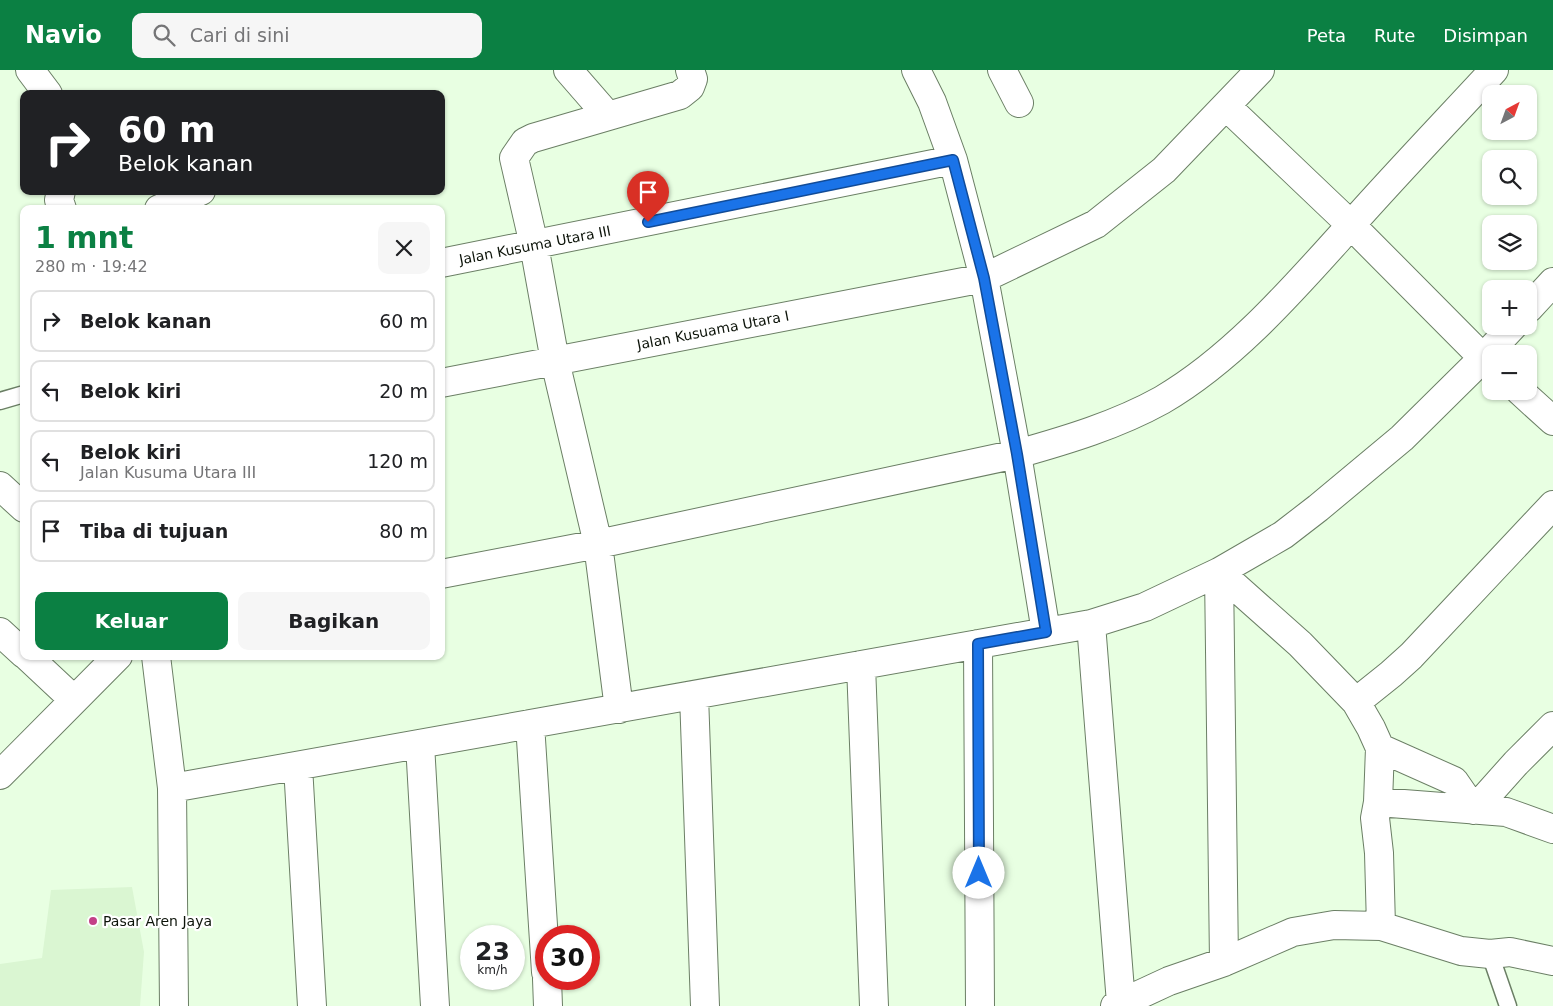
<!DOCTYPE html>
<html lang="id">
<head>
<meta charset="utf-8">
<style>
  body { margin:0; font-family:"DejaVu Sans",sans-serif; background:#f6f6f6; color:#202124; height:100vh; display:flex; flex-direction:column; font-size:19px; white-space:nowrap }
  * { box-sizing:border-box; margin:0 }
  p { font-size:16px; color:#757577 }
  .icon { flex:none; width:28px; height:28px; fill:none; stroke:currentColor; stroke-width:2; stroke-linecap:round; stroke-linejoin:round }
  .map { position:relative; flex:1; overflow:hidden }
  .panel { position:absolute; left:20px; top:135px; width:425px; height:455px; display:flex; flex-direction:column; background:#fff; border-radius:10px; box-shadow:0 1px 4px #0004 }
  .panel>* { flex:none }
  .hud { position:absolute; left:20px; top:20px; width:425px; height:105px; border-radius:10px; box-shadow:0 1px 4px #0004; background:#202124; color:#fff; overflow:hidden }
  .needle { width:32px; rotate:41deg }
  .fabs { position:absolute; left:1482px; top:15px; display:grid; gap:10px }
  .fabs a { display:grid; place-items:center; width:55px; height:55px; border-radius:10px; background:#fff; box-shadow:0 1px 4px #0004; font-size:25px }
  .speed { position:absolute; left:460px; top:855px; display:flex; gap:10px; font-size:25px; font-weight:700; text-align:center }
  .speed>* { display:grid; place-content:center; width:65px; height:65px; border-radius:50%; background:#fff; box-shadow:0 1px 4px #0004; line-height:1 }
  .speed small { font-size:12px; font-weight:400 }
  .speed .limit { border:8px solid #d22; background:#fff; color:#111 }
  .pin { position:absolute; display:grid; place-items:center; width:42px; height:42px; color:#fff; margin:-51px -21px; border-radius:50% 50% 50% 0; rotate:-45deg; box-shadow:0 0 5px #0007 }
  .pin .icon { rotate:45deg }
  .me { position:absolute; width:55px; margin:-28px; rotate:0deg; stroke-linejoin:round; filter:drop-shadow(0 0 4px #0008) }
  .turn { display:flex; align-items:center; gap:18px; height:105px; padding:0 15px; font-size:22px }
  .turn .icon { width:65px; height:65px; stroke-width:2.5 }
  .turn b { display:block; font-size:35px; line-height:42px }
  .round { display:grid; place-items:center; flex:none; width:52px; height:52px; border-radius:10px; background:#f6f6f6 }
  .summary { display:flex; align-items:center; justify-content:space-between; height:85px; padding:0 15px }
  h1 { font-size:30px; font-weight:700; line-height:38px; color:#0b8043 }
  .button { display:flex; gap:10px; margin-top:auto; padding:10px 15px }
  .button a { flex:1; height:58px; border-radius:10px; background:#0b8043; color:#fff; font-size:20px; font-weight:700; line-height:58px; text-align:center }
  .button a+a { background:#f6f6f6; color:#202124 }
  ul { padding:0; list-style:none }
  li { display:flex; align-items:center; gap:15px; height:62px; margin:0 10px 8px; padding:0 5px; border:2px solid #e0e0e0; border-radius:10px }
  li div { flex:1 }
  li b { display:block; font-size:19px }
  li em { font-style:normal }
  header { display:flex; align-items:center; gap:30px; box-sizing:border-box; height:70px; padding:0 25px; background:#0b8043; color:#fff }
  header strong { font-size:24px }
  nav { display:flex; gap:28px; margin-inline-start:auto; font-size:18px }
  .search { width:350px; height:45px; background:#f6f6f6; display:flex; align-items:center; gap:12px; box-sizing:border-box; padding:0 18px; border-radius:10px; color:#757577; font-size:19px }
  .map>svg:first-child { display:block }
  .built { fill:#daf6d2 }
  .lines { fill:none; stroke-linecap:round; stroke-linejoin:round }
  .lane-casing { stroke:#6b7f65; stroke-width:19 }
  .street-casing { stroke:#6b7f65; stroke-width:30 }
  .lane { stroke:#fff; stroke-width:16 }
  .street { stroke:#fff; stroke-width:28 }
  .route-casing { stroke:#114b97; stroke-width:12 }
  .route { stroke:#1a73e8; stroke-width:9 }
  .poi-dot { fill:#c34087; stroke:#fff; stroke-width:2 }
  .labels { text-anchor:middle; stroke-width:4.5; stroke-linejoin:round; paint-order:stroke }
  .street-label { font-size:14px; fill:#0c1309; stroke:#fff }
  .poi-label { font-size:14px; fill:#0c1309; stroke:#fff; text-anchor:start }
</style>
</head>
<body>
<header>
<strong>Navio</strong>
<div class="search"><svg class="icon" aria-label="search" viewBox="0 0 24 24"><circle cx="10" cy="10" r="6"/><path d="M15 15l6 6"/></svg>Cari di sini</div>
<nav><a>Peta</a><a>Rute</a><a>Disimpan</a></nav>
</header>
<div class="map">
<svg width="1553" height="936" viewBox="0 0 1553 936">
  <rect width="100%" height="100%" fill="#e8ffe2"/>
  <path class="built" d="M132,817L144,882L140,936H0V894L42,888L51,820Z"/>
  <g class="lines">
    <g class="lane-casing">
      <path id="lane" d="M0,331L24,324
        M1490,884L1508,936"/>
    </g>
    <g class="street-casing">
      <path id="street" d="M30,0L48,24
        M568,0L608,46
        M916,0L932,32L953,90L984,208L1017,384L1046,562
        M1002,0L1019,33
        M1226,36L1351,155L1491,296
        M61,121L59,130L62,139
        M159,139L201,121
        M441,193L953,90
        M1529,238L1553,212
        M441,313L984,208L1096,154L1164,100L1260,0
        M1520,321L1553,351
        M0,416L24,438
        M1219,502L1300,574L1356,632L1371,658L1380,678L1454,711L1474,740L1516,693L1553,656
        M1219,502L1224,892
        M441,504L598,474L1017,384C1067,370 1117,355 1162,330C1234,288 1295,217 1350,156C1397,103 1446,52 1494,0
        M1091,554L1121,933
        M0,562L24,584
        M978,574L980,936
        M27,586L74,630
        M156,586L172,718L174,936
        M861,595L874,936
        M694,625L705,936
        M1356,632L1391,604L1411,586L1553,435
        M619,639L598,474L555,291L534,175L514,88L525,72L533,68L680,25L690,17L693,9L690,0
        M530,654L546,902
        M420,674L435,936
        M1380,678L1378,732L1375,748L1379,783L1381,856
        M298,696L312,936
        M0,705L118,586
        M172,718L1091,554L1145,537L1219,502L1283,465L1318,438L1402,368L1483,288L1513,256
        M1378,732L1506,742L1553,759
        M547,909L548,936
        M1115,936L1169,911L1224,892L1293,862L1334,855L1381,856L1461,881L1490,884L1510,882L1553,891"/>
    </g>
    <use href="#lane" class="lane"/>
    <use href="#street" class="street"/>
  </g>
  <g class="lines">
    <g class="route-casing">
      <path id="route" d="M648,152L953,90L984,208L1017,384L1046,562L978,574L979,803"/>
    </g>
    <use href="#route" class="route"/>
  </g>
  <circle class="poi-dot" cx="93" cy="851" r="5"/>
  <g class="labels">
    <g class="street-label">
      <text transform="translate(535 175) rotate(-11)" y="5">Jalan Kusuma Utara III</text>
      <text transform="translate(713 260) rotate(-11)" y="5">Jalan Kusuama Utara I</text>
    </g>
    <g class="poi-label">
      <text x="103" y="856">Pasar Aren Jaya</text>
    </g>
  </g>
</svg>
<div class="fabs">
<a><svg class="needle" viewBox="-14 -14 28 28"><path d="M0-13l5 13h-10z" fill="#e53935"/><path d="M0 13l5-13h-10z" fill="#757577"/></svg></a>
<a><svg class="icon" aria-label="search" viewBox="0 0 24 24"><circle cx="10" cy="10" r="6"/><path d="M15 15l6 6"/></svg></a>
<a><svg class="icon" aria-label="layers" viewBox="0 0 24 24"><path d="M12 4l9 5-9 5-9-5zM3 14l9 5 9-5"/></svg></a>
<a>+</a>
<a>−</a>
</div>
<div class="speed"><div>23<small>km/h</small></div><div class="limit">30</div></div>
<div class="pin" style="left:648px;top:152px;background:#d93025"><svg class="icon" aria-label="arrive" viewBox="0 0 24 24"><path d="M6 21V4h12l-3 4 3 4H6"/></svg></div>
<svg class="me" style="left:979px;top:803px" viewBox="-20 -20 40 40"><circle r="19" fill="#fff"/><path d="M0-13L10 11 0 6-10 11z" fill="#1a73e8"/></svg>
<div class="hud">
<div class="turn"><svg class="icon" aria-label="right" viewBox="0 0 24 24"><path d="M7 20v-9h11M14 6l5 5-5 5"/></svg><div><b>60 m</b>Belok kanan</div></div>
</div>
<section class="panel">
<div class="summary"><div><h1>1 mnt</h1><p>280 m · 19:42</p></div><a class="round"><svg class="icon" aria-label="close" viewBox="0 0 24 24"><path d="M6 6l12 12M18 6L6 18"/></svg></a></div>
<ul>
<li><svg class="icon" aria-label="right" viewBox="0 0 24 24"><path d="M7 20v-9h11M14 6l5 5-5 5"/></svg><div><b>Belok kanan</b></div><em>60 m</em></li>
<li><svg class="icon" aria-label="left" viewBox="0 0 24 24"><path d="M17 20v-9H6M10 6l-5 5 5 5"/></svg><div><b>Belok kiri</b></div><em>20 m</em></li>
<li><svg class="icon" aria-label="left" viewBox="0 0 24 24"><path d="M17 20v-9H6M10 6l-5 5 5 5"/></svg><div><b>Belok kiri</b><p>Jalan Kusuma Utara III</p></div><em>120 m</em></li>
<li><svg class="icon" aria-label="arrive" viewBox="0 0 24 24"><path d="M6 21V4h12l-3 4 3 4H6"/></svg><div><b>Tiba di tujuan</b></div><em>80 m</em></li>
</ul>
<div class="button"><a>Keluar</a><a>Bagikan</a></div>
</section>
</div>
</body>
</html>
